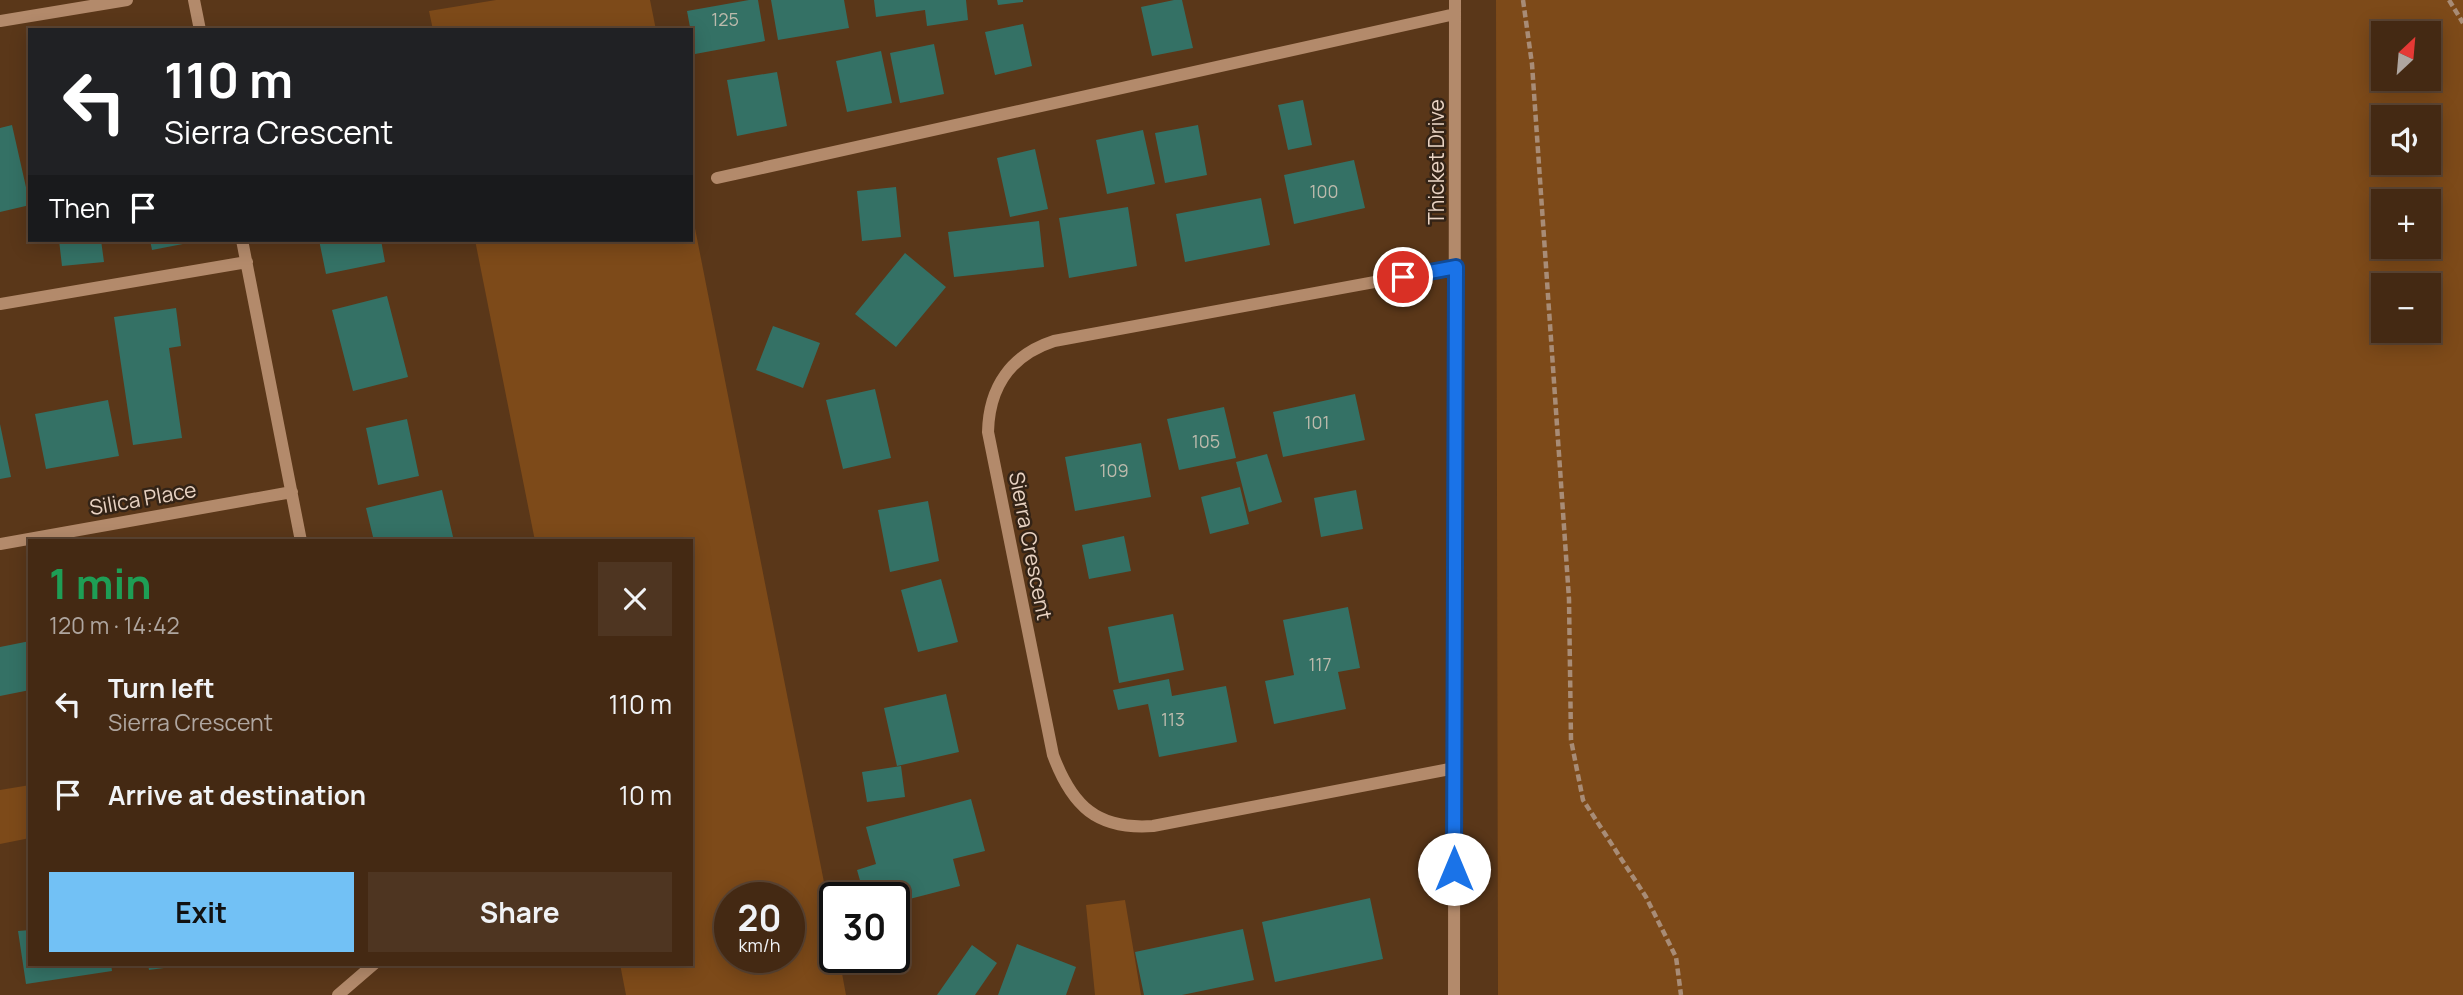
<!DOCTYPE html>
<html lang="en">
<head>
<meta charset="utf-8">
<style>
  body { margin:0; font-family:Manrope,sans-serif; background:#4e3521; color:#f1f3f6; height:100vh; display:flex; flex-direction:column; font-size:26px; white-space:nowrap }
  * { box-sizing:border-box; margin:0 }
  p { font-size:23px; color:#afa6a0 }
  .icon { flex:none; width:38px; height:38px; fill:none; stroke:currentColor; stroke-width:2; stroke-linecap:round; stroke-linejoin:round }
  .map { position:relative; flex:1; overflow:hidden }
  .side { position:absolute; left:28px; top:539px; width:665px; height:427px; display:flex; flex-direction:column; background:#442913; border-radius:0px; box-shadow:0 4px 18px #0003,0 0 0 2px #5c4533 }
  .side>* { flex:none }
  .guide { position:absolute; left:28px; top:28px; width:665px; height:214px; border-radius:0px; box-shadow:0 4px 18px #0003,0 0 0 2px #5c4533; background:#202124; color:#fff; overflow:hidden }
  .needle { width:46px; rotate:26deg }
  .tools { position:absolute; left:2371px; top:21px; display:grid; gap:14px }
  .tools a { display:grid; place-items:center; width:70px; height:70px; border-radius:0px; background:#442913; box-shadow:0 4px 18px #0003,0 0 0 2px #5c4533; font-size:35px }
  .speed { position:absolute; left:714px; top:882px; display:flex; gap:14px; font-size:35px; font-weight:700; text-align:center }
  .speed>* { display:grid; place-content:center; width:91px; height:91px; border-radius:50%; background:#442913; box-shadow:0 4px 18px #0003,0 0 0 2px #5c4533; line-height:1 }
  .speed small { font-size:18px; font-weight:400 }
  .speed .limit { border:4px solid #111; border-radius:10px; background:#fff; color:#111 }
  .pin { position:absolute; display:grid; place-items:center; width:60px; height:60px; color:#fff; margin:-30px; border:4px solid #fff; border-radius:50%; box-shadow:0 2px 7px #0007 }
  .me { position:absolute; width:77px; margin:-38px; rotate:0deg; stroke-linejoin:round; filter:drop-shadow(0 0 5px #0008) }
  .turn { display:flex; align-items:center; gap:24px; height:147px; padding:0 21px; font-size:32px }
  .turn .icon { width:91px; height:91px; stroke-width:2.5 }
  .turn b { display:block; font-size:49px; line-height:60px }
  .then { display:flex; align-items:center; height:66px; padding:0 21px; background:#0003; gap:14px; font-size:26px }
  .round { display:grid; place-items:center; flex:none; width:74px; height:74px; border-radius:0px; background:#4e3521 }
  .summary { display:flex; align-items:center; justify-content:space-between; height:119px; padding:0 21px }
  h1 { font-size:42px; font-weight:700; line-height:52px; color:#1e9e55 }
  .action { display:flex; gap:14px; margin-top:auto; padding:14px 21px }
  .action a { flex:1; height:80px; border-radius:0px; background:#72c1f5; color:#111; font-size:28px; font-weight:700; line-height:80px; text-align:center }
  .action a+a { background:#4e3521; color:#f1f3f6 }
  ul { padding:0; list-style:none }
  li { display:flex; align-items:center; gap:21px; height:91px; padding:0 21px }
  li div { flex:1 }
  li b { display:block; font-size:26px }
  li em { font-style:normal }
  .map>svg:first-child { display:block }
  .green { fill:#7d4a19; fill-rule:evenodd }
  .building { fill:#347165 }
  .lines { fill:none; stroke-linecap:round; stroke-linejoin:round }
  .path { stroke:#a88c76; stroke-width:4.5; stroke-dasharray:7 3.5; stroke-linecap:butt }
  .minor { stroke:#b38a6b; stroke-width:12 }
  .route-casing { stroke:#114b97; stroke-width:18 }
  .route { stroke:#1a73e8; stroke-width:12 }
  .labels { text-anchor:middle; stroke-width:5; stroke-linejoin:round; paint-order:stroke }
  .number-label { font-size:18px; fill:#bcbaac }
  .street-label { font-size:21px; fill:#e9d3c3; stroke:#332316 }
</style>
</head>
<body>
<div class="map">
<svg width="2463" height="995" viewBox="0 0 2463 995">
  <rect width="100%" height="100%" fill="#5a3719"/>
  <path class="green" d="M496,0H650L656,30H433L429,11Z
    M1496,0H2463V995H1498ZM2384,33H2429V79H2384ZM2384,117H2429V163H2384ZM2384,201H2429V247H2384ZM2384,285H2429V331H2384Z
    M691,208L835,938V957H839L846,995H626L620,964H691V541H535L475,240H691ZM730,898H789V957H730Z
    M30,785V838L0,844V790Z
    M1125,900L1141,995H1095L1086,905Z"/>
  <path class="building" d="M749,0H758L765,41L695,54L687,11Z
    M771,0H844L849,28L778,40Z
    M874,0H966L968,20L927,26L925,10L876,17Z
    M997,0H1023V2L998,5Z
    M1174,0H1182L1193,48L1152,56L1141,7Z
    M1023,24L1032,66L995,75L985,32Z
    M934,44L944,94L900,103L890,53Z
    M881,51L892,103L847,112L836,61Z
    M777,72L787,126L737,136L727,80Z
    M1303,100L1312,145L1288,150L1278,105Z
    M12,125L30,205L0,212V128Z
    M1198,125L1207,175L1165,183L1155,133Z
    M1143,130L1155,184L1107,194L1096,140Z
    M1035,149L1048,209L1010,217L997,158Z
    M1354,160L1365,208L1294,224L1284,175Z
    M896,187L901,237L862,241L857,191Z
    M1261,198L1270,245L1185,262L1176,214Z
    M1128,207L1137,266L1069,278L1059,218Z
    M1039,221L1044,267L954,277L948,232Z
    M59,240H101L104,262L62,266Z
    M150,240H188V243L152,250Z
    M319,240H381L385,262L326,274Z
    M905,253L946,287L896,347L855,314Z
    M387,296L408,377L353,391L332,310Z
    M176,308L181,346L169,348L182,438L133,445L114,317Z
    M773,326L820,343L803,388L756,370Z
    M875,389L891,458L843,469L826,400Z
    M1355,394L1365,440L1283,457L1273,412Z
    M108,400L119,456L46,469L35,414Z
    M1224,407L1236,458L1179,470L1167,419Z
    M407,419L419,476L378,485L366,428Z
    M0,424L11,477L0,479Z
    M1141,443L1151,497L1075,511L1065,457Z
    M1267,454L1282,502L1249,512L1236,462Z
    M1240,487L1249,524L1210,534L1201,497Z
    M442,490L454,541H374L366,508Z
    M1356,490L1363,529L1321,537L1314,498Z
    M928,501L939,561L890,572L878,510Z
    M1124,536L1131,571L1089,579L1082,545Z
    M941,579L958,642L918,652L901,590Z
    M1348,607L1360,668L1338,672L1346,709L1274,724L1265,681L1294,675L1283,620Z
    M1173,614L1184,670L1119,683L1108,627Z
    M30,641V690L0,696V647Z
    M1169,679L1172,696L1226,686L1237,742L1159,757L1148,704L1118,710L1113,690Z
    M946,694L959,752L897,766L884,708Z
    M901,766L905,797L867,802L862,772Z
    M971,799L985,851L953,859L960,886L894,903V898H865L857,870L876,864L866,827Z
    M1370,898L1383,959L1275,982L1262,922Z
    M1243,929L1254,980L1182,995H1144L1135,952Z
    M30,930V964H111L112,971L26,984L18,931Z
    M1017,944L1076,967L1066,995H998Z
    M972,945L997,963L975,995H937Z
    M148,964H179V966L149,970Z"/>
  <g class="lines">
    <path class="path" d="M1523,0L1532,64L1569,599L1571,740L1583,800L1646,897L1676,957L1681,995
      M2449,0L2463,23"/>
    <path class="minor" d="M194,0L200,30
      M0,21L127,0
      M717,178L1455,14
      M242,240L301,541
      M0,304L247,262
      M0,544L292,492
      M1455,768L1153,826C1097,830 1072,806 1053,755L988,432C989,387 1011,355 1054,341L1456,267
      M338,995L374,964
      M1454,995L1455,0"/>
  </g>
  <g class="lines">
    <g class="route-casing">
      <path id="route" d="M1403,277L1456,267L1454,869"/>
    </g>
    <use href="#route" class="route"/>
  </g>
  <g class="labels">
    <g class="number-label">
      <text x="725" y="26">125</text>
      <text x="1324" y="198">100</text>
      <text x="1317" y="429">101</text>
      <text x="1206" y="448">105</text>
      <text x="1114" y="477">109</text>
      <text x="1320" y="671">117</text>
      <text x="1173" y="726">113</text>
    </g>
    <g class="street-label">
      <text transform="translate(1437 162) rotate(-90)" y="7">Thicket Drive</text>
      <text transform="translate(143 499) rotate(-10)" y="7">Silica Place</text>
      <text transform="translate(1030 546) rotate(79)" y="7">Sierra Crescent</text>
    </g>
  </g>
</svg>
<div class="tools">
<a><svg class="needle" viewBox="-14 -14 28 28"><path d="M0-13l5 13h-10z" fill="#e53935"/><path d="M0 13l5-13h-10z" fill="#afa6a0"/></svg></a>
<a><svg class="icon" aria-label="sound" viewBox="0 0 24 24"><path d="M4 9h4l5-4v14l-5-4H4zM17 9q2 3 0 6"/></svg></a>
<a>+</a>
<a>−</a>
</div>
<div class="speed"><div>20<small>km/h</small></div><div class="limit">30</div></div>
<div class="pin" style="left:1403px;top:277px;background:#d93025"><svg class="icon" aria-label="arrive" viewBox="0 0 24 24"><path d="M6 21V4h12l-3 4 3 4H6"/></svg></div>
<svg class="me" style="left:1454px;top:869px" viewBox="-20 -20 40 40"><circle r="19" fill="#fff"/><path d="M0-13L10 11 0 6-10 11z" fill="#1a73e8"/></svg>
<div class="guide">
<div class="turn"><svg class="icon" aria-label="left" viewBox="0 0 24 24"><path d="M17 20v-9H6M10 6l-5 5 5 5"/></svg><div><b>110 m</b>Sierra Crescent</div></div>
<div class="then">Then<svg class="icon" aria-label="arrive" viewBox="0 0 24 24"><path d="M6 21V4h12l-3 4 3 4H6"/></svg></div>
</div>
<section class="side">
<div class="summary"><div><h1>1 min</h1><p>120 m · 14:42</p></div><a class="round"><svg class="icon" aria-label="close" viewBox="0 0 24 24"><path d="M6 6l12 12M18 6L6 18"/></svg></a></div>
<ul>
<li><svg class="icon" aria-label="left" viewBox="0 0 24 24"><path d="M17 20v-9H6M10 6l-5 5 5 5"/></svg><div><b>Turn left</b><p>Sierra Crescent</p></div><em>110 m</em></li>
<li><svg class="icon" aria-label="arrive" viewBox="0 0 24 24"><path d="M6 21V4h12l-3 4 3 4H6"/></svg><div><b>Arrive at destination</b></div><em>10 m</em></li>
</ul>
<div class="action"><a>Exit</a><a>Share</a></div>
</section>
</div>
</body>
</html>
